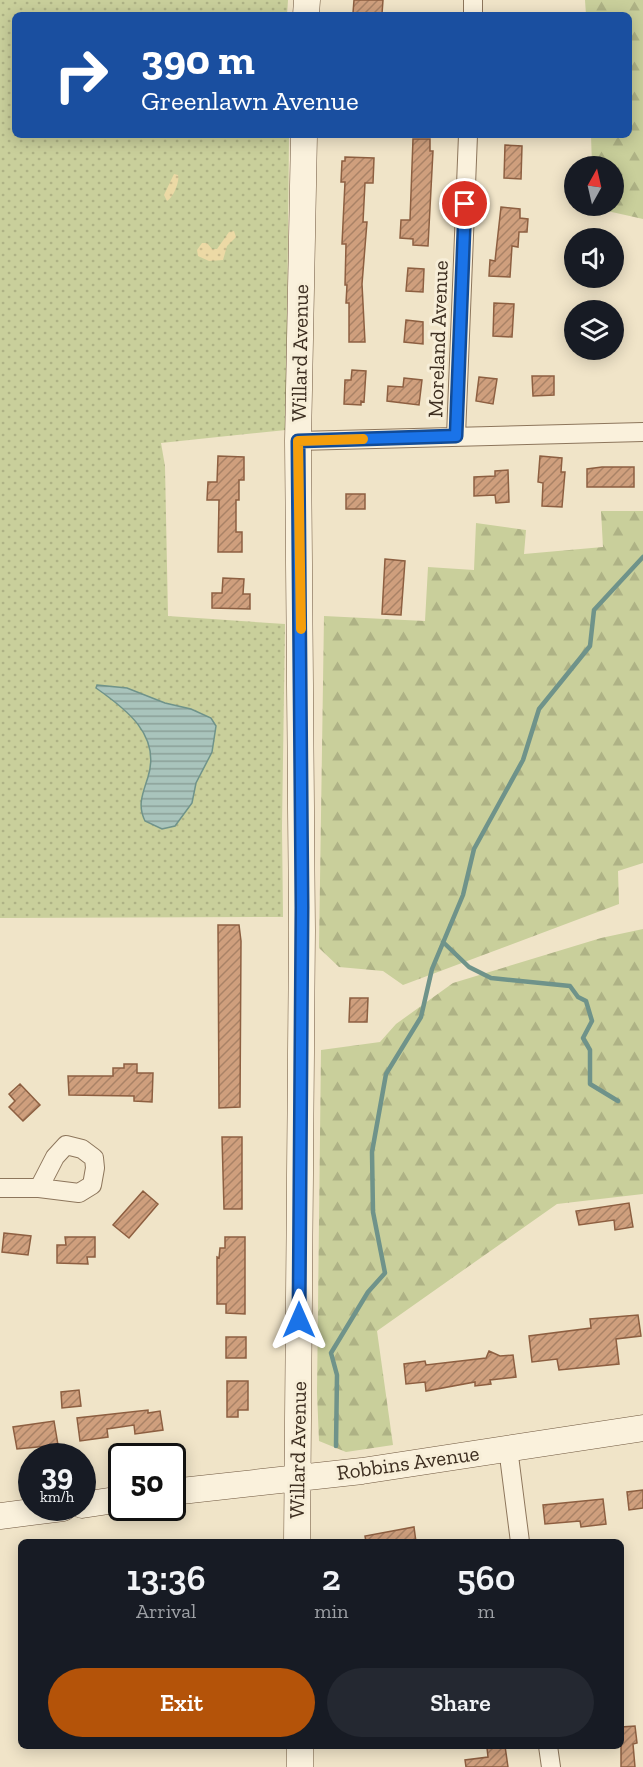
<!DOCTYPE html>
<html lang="en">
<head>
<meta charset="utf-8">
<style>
  body { margin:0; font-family:"Zilla Slab",serif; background:#242831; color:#f1f3f6; height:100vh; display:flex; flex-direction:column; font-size:22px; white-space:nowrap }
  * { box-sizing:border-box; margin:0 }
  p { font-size:20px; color:#9ea1a6 }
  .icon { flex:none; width:33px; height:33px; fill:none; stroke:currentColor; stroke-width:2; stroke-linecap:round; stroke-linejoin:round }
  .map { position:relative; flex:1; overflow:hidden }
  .drawer { position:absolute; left:18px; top:1539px; width:606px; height:210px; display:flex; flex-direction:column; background:#171b24; border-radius:9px; box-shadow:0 3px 15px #0003 }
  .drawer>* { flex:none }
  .top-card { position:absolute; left:12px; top:12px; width:620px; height:126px; border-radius:9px; box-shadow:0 3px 15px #0003; background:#1a4fa0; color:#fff; overflow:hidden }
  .needle { width:39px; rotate:8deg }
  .fabs { position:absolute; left:564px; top:156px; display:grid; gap:12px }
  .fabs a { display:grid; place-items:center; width:60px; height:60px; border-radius:50%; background:#171b24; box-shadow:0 3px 15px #0003; font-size:30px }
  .speed { position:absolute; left:18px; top:1443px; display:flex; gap:12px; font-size:30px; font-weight:700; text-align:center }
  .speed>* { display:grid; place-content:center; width:78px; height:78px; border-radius:50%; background:#171b24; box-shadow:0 3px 15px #0003; line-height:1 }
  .speed small { font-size:15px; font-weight:400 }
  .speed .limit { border:3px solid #111; border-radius:9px; background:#fff; color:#111 }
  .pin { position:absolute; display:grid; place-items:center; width:51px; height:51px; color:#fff; margin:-26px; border:3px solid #fff; border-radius:50%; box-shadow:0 2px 6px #0007 }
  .me { position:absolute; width:66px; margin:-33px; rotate:0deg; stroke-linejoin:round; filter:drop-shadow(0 0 4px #0008) }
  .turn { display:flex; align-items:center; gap:21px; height:126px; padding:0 30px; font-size:27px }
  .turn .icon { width:78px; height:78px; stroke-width:2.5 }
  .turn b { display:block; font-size:42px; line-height:51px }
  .eta { display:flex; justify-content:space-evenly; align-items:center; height:102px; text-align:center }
  .eta b { font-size:36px; font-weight:600; line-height:42px }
  .button { display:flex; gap:12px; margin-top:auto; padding:12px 30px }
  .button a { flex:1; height:69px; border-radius:36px; background:#b45309; color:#fff; font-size:24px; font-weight:600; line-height:69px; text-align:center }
  .button a+a { background:#242831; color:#f1f3f6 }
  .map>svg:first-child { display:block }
  .green { fill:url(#green-dots) }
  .forest { fill:url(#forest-firs) }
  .sand { fill:url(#sand-dots) }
  .water { fill:url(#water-rules); stroke:#6f938a; stroke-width:1.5 }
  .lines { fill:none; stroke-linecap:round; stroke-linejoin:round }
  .stream { stroke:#6f938a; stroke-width:4.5 }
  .building { fill:url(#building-hatch); stroke:#8d5f41; stroke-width:1.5 }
  .minor-casing { stroke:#8d765c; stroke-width:20 }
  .secondary-casing { stroke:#6f573f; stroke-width:27 }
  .minor { stroke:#faf1dc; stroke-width:18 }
  .secondary { stroke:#faf1dc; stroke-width:26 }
  .route-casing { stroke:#114b97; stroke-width:15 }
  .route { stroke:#1a73e8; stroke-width:10 }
  .slow { stroke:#f59e0b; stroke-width:10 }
  .labels { text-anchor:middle; stroke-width:6; stroke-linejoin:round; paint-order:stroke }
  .street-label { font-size:21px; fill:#3d2e20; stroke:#f7eed8 }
</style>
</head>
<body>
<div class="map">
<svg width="643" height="1767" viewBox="0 0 643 1767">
  <defs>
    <pattern id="green-dots" width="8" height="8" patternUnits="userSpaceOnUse" patternTransform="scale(1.5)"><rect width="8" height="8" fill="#c9cf9b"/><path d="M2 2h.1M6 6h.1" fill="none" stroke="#aeb285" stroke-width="1.8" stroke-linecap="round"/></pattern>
    <pattern id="forest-firs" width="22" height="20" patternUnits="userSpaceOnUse" patternTransform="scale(1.5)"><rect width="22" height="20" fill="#c9cf9b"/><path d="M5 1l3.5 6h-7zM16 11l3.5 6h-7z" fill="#aeb285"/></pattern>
    <pattern id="sand-dots" width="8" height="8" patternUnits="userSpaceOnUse" patternTransform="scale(1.5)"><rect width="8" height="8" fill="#ecd9a5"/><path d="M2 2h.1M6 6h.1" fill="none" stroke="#cbbb8e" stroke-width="1.8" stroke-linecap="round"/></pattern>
    <pattern id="water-rules" width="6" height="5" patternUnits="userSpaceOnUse" patternTransform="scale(1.5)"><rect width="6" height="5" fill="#a9c4bc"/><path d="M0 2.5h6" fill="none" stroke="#8ba098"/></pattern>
    <pattern id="building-hatch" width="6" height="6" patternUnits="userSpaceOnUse" patternTransform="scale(1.5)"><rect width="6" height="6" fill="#cf9f7d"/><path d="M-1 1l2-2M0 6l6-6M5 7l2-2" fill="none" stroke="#a98266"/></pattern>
  </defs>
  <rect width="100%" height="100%" fill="#f0e4c8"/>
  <path class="green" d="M0,0H288L287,15H15V135H289L286,430L161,443L165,466L168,616L285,624L282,827L283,917L0,918Z"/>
  <path class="forest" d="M585,0H643V219L594,208V206H614V166H592L591,135H628V15H586Z
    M601,511H643V863L618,871L619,904L403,985L383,971L339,967L319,948L324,616L425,621L428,567L474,570L476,523L526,530L524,554L603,547Z
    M643,929V1194L557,1204L377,1331L393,1445L346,1452L319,1441L317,1393L321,1050L380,1042L396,1024L453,983L601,938Z"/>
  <path class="sand" d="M174,174L178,175C180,182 173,198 167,201L164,195Z
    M234,231L236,237L227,246L223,260L209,261L198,256L197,250L202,243H207L212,249H217L229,232Z"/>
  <path class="water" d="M97,685L127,688L165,703L191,709L211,718L216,726L212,752L196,783L192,803L175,826L162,829L145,821C137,805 143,793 148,777C161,735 126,709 96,688Z"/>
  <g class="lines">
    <path class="stream" d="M443,942L469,967L491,978L570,986L578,997L586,1001L592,1021L583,1038L590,1050V1084L618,1101
      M336,1446L337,1375L331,1353L368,1292L385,1273L373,1212L372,1152L386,1074L421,1017L432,969L463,895L474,849L523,760L539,709L590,646L594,610L643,557"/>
  </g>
  <path class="building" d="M354,0H383L382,14L353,13Z
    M413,139H430V151H433L428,246L413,245V239L400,238L401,220H410Z
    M505,145L522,146L521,179L504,178Z
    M345,157L374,158L373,183H365L363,222H367L362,284L365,342H349V303H346L347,285H345L346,244H342L345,182H341L342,161H345Z
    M501,207L520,209V218L528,219L527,232H519L518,247L512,246L510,277L489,276L490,260L495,261Z
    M408,268L424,269L423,292L406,291Z
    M494,303L514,304L512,337L493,336Z
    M406,320L423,322V344L404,342Z
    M352,370L366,371L364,402L361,401V405L344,404L345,380H351Z
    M532,376H554V395L533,396Z
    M479,377L497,379L493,404L476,401Z
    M404,378L422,380L419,405L387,401L388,386L403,387Z
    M218,456L244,457V480H239V500H236V532H242V552H218L219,500H207L208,482H217Z
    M540,456L562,458L561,472H565L562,507L542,506L543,483L538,482Z
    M602,467H634V487H587V469Z
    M508,470L509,502L496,503L495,495L474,496V477L495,476V471Z
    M346,494H365V509H346Z
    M385,559L405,561L401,615L382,614Z
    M223,578L244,579L243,594H250V609L212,608V593H222Z
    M218,925H239L241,941L240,1107L219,1108Z
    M350,998H368L367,1022H349Z
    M124,1064H137V1073H153L152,1102L134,1101V1096L69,1095L68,1076H113V1068H124Z
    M20,1084L40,1105L23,1121L9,1107L15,1101L9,1094Z
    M222,1137H242V1209H224Z
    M143,1191L158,1204L129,1238L113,1225Z
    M629,1203L633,1227L615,1230L614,1220L579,1225L576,1211Z
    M4,1233L31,1236L28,1255L2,1252Z
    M65,1237H95V1257H87L88,1264L57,1263V1245H66Z
    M225,1237H245V1314L226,1313V1304H217V1257L219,1258L220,1248H225Z
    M638,1315L641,1336L616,1339L619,1364L559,1370L557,1359L532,1362L529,1336L591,1328L590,1319Z
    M226,1337H246V1358H226Z
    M489,1351L500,1356L513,1355L516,1377L490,1380L491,1384L475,1386V1382L426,1391L425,1382L406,1384L404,1364L425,1361L426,1365L486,1358Z
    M227,1381H248V1410H238V1417H227Z
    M79,1390L81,1406L62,1408L61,1392Z
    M148,1410V1413L160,1411L163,1430L135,1434L134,1425L107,1429L108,1437L80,1441L77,1418Z
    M54,1421L58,1445L17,1449L13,1427Z
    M643,1490V1508L629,1510L627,1492Z
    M603,1499L606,1524L581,1527L580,1521L545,1524L543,1505Z
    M414,1527L416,1542H366L365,1536Z
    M635,1726L637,1743L633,1744L635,1767H621V1727Z
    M505,1746L508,1767H466L465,1760L488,1757L487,1748Z"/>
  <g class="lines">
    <g class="minor-casing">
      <path id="minor" d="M473,15V0
        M456,436L468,135
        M298,441L643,432
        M0,1188H39L79,1193L92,1185L95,1168L94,1158L82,1149L66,1145L55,1157L39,1188
        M508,1448L520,1542
        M548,1746L551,1767"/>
    </g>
    <g class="secondary-casing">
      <path id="secondary" d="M306,15L307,0
        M172,1492L362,1471L643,1428
        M82,1505L122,1499
        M0,1516L63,1508
        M297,1542L302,930L298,441L304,135
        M300,1746V1767"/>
    </g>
    <use href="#minor" class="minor"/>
    <use href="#secondary" class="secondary"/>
  </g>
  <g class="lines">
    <g class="route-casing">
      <path id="route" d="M299,1320L302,907L298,441L456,436L465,204"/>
    </g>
    <use href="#route" class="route"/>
    <path class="slow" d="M301,629L298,441L363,439"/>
  </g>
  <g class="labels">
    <g class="street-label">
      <text transform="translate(438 339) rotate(-88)" y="7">Moreland Avenue</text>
      <text transform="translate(300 353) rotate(-89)" y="7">Willard Avenue</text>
      <text transform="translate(298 1450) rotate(-89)" y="7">Willard Avenue</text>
      <text transform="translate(408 1463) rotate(-8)" y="7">Robbins Avenue</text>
    </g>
  </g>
</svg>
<div class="fabs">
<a><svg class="needle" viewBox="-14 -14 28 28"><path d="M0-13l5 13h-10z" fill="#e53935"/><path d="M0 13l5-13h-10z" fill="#9ea1a6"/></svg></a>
<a><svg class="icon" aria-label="sound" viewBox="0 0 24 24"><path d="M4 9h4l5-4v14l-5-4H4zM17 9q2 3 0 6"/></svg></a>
<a><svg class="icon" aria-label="layers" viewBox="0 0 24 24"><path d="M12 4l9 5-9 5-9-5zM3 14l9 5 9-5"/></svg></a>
</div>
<div class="speed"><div>39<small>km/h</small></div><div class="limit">50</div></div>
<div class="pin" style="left:465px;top:204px;background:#d93025"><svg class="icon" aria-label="arrive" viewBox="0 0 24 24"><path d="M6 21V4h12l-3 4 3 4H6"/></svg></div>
<svg class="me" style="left:299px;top:1320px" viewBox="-20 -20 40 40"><path d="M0-17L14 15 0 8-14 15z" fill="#1a73e8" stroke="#fff" stroke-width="4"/></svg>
<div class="top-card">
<div class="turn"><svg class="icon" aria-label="right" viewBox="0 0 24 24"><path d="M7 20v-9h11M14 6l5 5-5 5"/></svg><div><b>390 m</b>Greenlawn Avenue</div></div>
</div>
<section class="drawer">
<div class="eta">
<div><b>13:36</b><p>Arrival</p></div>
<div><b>2</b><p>min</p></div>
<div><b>560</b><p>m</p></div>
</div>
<div class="button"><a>Exit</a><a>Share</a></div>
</section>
</div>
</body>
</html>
